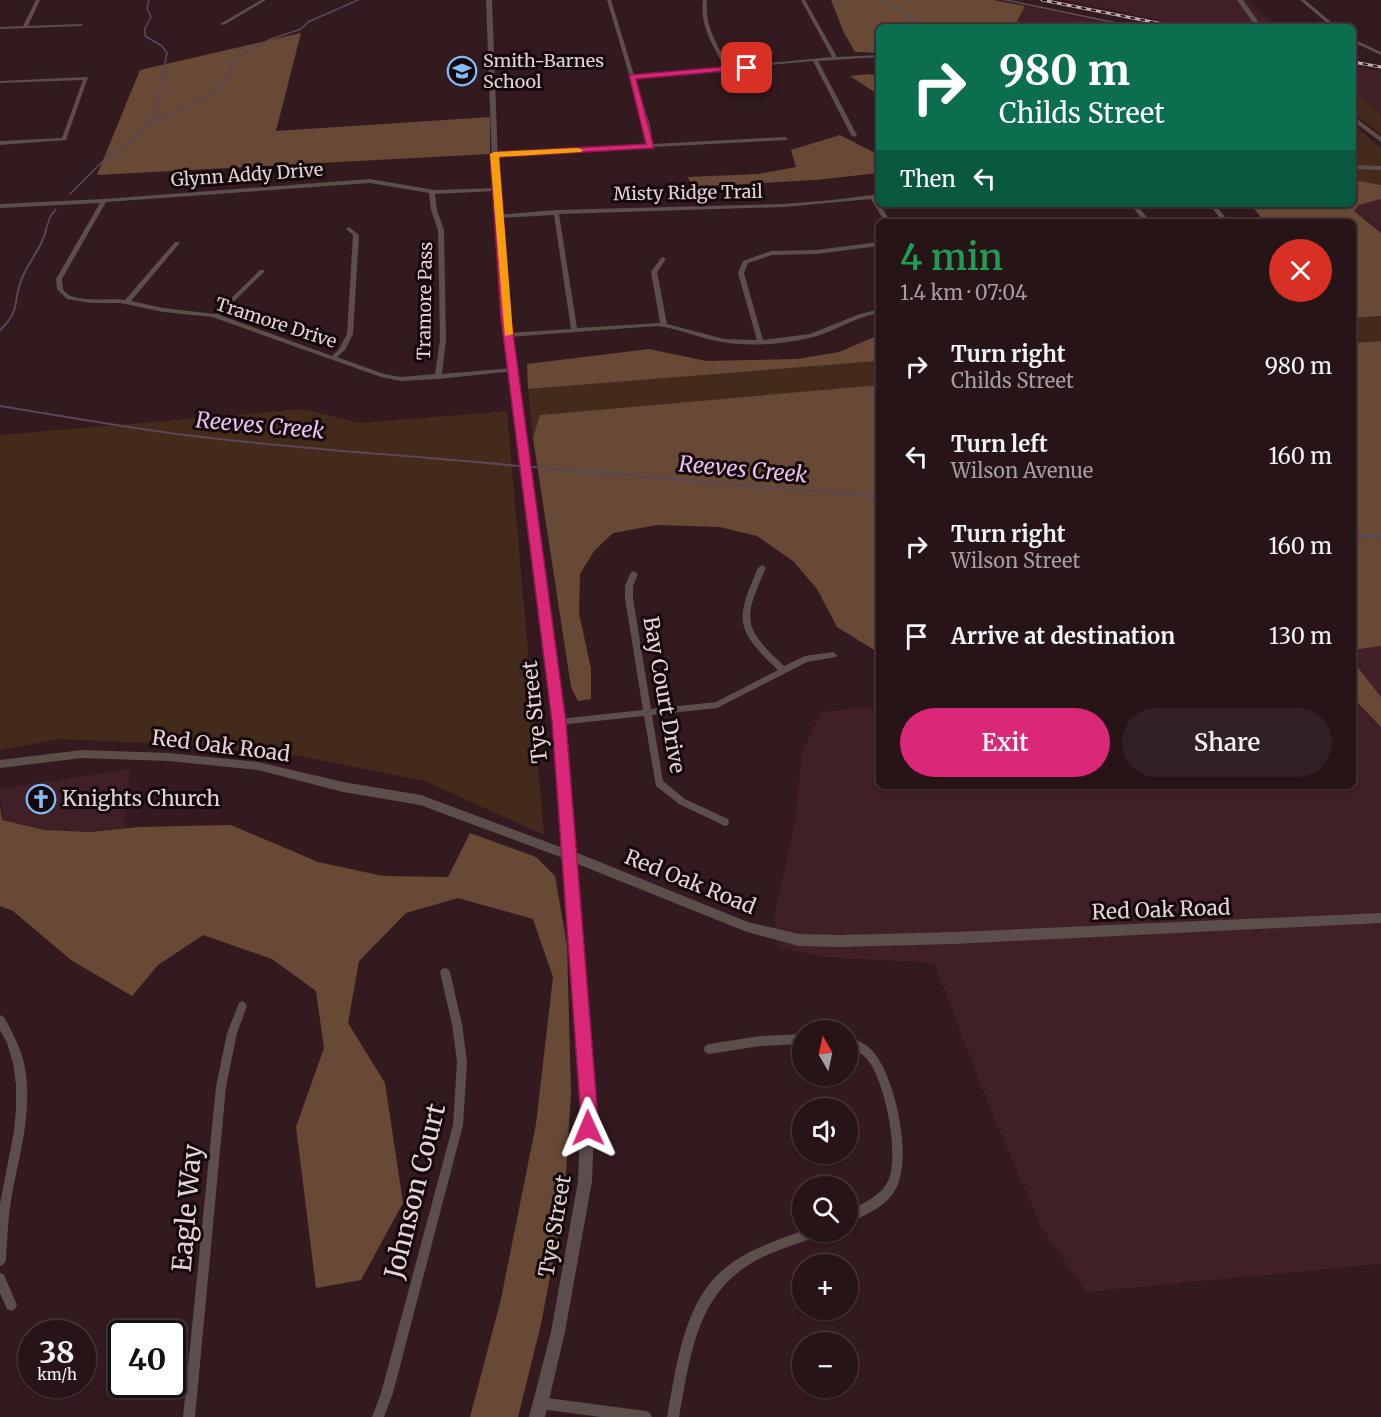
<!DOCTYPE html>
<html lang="en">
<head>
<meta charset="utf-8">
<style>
  body { margin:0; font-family:Merriweather,serif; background:#322124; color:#f1f3f6; height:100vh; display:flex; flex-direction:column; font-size:22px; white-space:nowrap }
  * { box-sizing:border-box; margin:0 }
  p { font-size:20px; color:#a49ea1 }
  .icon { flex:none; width:33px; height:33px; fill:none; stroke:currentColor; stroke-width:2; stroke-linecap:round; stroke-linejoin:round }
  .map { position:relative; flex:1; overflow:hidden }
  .sheet { position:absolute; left:876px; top:219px; width:480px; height:570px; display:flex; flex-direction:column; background:#261417; border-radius:9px; box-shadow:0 2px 4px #0004,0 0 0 2px #423336 }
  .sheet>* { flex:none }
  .guide { position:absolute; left:876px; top:24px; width:480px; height:183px; border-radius:9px; box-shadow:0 2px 4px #0004,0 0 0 2px #423336; background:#0b6e4f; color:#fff; overflow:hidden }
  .needle { width:39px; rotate:351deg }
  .fabs { position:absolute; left:792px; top:1020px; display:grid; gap:12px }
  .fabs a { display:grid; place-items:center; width:66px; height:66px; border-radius:50%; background:#261417; box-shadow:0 2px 4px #0004,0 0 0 2px #423336; font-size:30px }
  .speed { position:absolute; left:18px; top:1320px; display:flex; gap:12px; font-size:30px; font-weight:700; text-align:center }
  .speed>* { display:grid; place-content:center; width:78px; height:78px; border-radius:50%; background:#261417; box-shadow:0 2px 4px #0004,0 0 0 2px #423336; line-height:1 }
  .speed small { font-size:15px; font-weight:400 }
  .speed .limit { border:3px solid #111; border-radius:9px; background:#fff; color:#111 }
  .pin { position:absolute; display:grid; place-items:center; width:51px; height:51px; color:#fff; margin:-26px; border-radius:12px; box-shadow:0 3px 9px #0006 }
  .me { position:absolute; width:66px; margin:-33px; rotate:359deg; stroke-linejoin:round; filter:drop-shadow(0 0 4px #0008) }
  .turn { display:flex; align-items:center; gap:21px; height:126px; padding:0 24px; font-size:27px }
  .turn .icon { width:78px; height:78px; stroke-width:2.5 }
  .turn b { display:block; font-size:42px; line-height:51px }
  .then { display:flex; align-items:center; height:57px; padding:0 24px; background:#0003; gap:12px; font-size:22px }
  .round { display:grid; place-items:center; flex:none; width:63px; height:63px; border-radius:32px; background:#322124 }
  .summary { display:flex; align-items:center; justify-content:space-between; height:102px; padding:0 24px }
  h1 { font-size:36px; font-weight:600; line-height:45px; color:#1e9e55 }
  .cta { display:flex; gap:12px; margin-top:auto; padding:12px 24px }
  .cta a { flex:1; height:69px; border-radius:36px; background:#db2777; color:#fff; font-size:24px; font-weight:600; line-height:69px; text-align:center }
  .cta a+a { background:#322124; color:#f1f3f6 }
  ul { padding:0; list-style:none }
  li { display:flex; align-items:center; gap:18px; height:90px; padding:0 24px }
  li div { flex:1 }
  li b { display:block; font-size:22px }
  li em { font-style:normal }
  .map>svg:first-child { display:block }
  .built { fill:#401f26 }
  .green { fill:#432a1a }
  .forest { fill:#684936 }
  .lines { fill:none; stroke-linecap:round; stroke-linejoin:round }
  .stream-far2 { stroke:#5a4758; stroke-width:1.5 }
  .stream-far1 { stroke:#5a4758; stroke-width:2 }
  .stream { stroke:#5a4758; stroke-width:3 }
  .minor { fill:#5b4e4b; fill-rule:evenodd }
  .tertiary { fill:#5b4e4b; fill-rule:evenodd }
  .rail-casing { stroke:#c1acb0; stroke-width:3 }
  .rail { stroke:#13080a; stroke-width:1.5; stroke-dasharray:5; stroke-linecap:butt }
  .route { fill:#db2777; stroke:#8e194d; stroke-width:1.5 }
  .slow { fill:#f59e0b }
  .labels { text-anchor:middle; stroke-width:6; stroke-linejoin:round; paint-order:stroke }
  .far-poi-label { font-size:18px; fill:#e5d2d5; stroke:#13080a; text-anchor:start }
  .far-street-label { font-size:18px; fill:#e5d2d5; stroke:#13080a }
  .street-label { font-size:21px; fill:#e5d2d5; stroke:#13080a }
  .poi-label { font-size:21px; fill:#e5d2d5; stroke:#13080a; text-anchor:start }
  .water-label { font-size:22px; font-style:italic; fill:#ecc1f2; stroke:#13080a }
  .near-street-label { font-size:26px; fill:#e5d2d5; stroke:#13080a }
</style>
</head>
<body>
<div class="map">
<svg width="1381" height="1417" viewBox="0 0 1381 1417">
  <rect width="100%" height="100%" fill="#331a1f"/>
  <path class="built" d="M1063,0H1248L1277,27H1195Z
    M1025,6L1113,24L1107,27H1014Z
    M1353,66L1381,71V115L1353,88Z
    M1381,199V233L1354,211L1359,205Z
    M1381,646V697L1353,661V650Z
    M1353,698L1381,727V1264L1086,1292L1041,1227L991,1111L934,963L823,957L778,947L774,917L795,822L802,752L821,712L869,707L879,708V786H1353Z
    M130,769L124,828L90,832L44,830L2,820L0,789Z"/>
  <path class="green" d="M1353,88L1381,115V135L1353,112Z
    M1353,124L1381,148V185L1353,180Z
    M1381,316V341L1353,343V318Z
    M879,361V385L541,415L533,438L528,389Z
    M304,409L359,423L507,411L544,835L425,781L300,756L168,744L61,739L0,750V435Z"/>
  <path class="forest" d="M831,0H994L1025,6L1014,27H879V53L855,52L844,33Z
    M301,33L276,131L490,117V154L97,175L140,70Z
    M867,74L879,76V95L850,76Z
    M840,135L879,155V173L815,180L692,187L688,177L758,174L796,167L791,150Z
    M1353,180L1381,185V199L1359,205L1354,211L1381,233V316L1353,318V222H1265L1250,204H1353Z
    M879,335V361L528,389L527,364L649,349L706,361L797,359L839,352Z
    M1381,341V646L1353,650V343Z
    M879,385V653L837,627L817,589L793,561L757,536L720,527L657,525L613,533L594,551L580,574L579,613L591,669V699L578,701L571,687L533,438L540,415Z
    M1353,661L1381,697V727L1353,698Z
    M0,807L2,820L44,830L90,832L139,827L231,825L318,862L383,876L448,877L470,833L536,857L555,876L567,945L571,1092L564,1204L541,1324L518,1417H470L501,1299L536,1124L553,977L533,919L458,898L406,913L359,961L348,1023L385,1083L403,1203L361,1280L316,1288L296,1127L324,1048L316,991L272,959L203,935L158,965L132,996L71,960L13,911L0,906Z"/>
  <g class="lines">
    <path class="stream-far2" d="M149,0L147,8L151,17L145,28V36L162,46L167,53L156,108L149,123
      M70,194L106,158L132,141L149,123L215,93L226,80L233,64L245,52L271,39L301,29L308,22L358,0
      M45,232L50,217L56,209"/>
    <path class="stream-far1" d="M0,330C22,309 12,302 22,278C29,261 41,249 46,231
      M0,406C62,416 123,427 185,435C296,449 407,455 518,466
      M533,467L879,497"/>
    <path class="stream" d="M1353,536L1381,537"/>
    <path class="minor" d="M36,0H40L28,26L81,24L83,25L81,26L0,29V27L23,26Z
      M261,0H266L224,25L220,24Z
      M607,0H611L634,75L724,67C713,45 699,25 703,0H707C704,25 717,45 729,67L832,57L801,0H805L837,57L879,55V57L818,61L857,135L854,137L851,135L813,61L635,78L650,125L653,144L785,137L788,139L787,140L653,147L651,149L649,148L492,155L491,154L494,152L648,145L644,125Z
      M878,0H883L928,27H923Z
      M1002,0H1010L1140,27H1131Z
      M1300,0H1305L1337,27H1332Z
      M1353,39L1381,52V55L1353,42Z
      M88,77L66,140L0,145V141L62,138L83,80L0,83V81Z
      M1353,165L1381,166V170L1353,169Z
      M370,179L434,190L498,188L499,189L496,191L435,194L437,210L444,230L446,340L442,374L513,368L516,370L515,371L438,379L401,381L381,377L212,317L163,312L120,303H91L67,299L57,289L56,279L100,203L0,208V204L104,199ZM370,183L429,193L431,210L438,230L440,340L435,374L401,377L384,374L337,357L345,350L353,334L359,235L349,227L346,229L353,235L347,334L339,349L332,356L220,315L264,272V270H260L215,314L163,308L131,301L179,244V242H175L125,300C110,297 71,305 63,289C63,288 62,280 62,279L106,202Z
      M872,195H879V199H876L891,222H885L871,199L784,207L559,214L577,328L660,323L651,272L661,258L663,257L666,259L657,272L667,324L724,339L757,340L738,273L743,261L771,251L816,250L879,242V246L816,254L772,255L748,263L744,273L763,340L810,334L857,315L879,309V313C854,317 833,333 809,338C780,345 745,347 716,341C696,337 677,328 657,326L508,337L505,335L508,333L571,329L554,215L498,218L495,216L496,215L556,210L784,204L832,200Z
      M1130,204H1136L1151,222H1145Z
      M1209,204H1215L1229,222H1223Z
      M762,565L766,568C743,619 742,627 784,666L805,656L833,652L837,655L836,657L807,662L717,708L652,715L663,781L685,799L728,819L729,822L728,825L725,826L679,804L656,786L644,716L559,725L556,724L555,722L556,720L559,719L643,710L625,598V586L631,572L634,571L638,574L633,586V598L651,709L716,702L778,670C735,630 735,620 758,568Z
      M445,968L448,969L450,972L462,1024L467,1062L463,1125L393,1393L384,1417H372L381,1393L453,1125L457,1062L452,1024L440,972L442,969Z
      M242,1001L245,1003L247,1006L237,1033L226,1087L195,1417H183L216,1087L227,1033L239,1003Z
      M0,1015L4,1017C12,1032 20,1046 24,1063C34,1109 19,1155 11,1200C8,1220 7,1240 6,1260L4,1264L0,1266V1204L14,1131L16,1108V1085L13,1063L7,1043L0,1030Z
      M802,1034V1044L760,1046L709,1054L705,1052L704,1049L705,1046L709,1044L760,1036Z
      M848,1036C857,1040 869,1045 875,1054C896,1081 914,1162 894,1192C885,1207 864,1216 848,1223V1211C862,1204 881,1196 888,1181C900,1155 885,1080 867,1059C862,1053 854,1050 848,1046Z
      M802,1231L820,1232L818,1236C795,1245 771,1251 750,1264C695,1298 690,1359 679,1417H667C676,1369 683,1302 724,1269C746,1250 775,1241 802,1231Z
      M0,1273L4,1275L17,1305L15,1309L11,1311L7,1309L0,1293Z
      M540,1397L646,1411L650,1413L652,1417H600L540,1409L536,1407L534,1403L536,1399Z"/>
    <path class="tertiary" d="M486,0H492L499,189L510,318L564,722L575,852L748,922L799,934L840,935L954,932L1381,913V923L954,944L840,947L799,946L747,932L575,863L595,1106L592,1181L565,1332L545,1417H529L551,1332L578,1181L581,1106L563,858L420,805L343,792L258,770L169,761L82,758L0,768V760L82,750L169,753L258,762L343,782L421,795L563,848L554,722L502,318L493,189Z
      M1237,0H1243L1262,27H1256Z
      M1353,116L1381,137V142L1353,121Z"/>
    <g class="rail-casing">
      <path id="rail" d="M1042,0L1178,27
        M1353,62L1381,67"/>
    </g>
    <use href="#rail" class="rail"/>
  </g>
  <path class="route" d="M747,65L750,68L749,69L636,79L654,148L499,157L511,318L566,722L597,1106V1128L594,1134L588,1136L582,1134L579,1128L580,1106L552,722L501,318L490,154L494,152L646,144L629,75Z"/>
  <path class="slow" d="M578,148L583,150L581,152L499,157L513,334L505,336L490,154L494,152Z"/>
  <defs>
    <g id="school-ring" transform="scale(1.5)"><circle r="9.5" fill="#13080a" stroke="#86bbfb" stroke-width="1.5"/><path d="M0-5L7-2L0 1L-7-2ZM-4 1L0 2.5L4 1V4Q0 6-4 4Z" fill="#86bbfb"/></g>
    <g id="church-ring" transform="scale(1.5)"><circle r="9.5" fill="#13080a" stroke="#86bbfb" stroke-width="1.5"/><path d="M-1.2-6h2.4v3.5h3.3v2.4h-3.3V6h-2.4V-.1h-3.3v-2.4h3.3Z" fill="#86bbfb"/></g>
  </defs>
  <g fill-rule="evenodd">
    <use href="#school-ring" x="462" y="71"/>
    <use href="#church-ring" x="41" y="799"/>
  </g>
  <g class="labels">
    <g class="far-poi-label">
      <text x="483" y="67">Smith-Barnes<tspan x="483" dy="21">School</tspan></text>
    </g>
    <g class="far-street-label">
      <text transform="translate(247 175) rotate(-4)" y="6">Glynn Addy Drive</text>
      <text transform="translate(688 193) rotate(-1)" y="6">Misty Ridge Trail</text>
      <text transform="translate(425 301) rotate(-89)" y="6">Tramore Pass</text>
      <text transform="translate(276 323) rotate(18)" y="6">Tramore Drive</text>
    </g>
    <g class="street-label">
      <text transform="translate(664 695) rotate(80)" y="7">Bay Court Drive</text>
      <text transform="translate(535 712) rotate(-96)" y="7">Tye Street</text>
      <text transform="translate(221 746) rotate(7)" y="7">Red Oak Road</text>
      <text transform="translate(690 882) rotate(22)" y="7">Red Oak Road</text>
      <text transform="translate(1161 910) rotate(-2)" y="7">Red Oak Road</text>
      <text transform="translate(555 1226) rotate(-80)" y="7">Tye Street</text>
    </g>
    <g class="poi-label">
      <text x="62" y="806">Knights Church</text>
    </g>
    <g class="water-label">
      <text transform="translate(260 425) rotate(5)" y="8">Reeves Creek</text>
      <text transform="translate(743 469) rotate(5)" y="8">Reeves Creek</text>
    </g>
    <g class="near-street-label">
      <text transform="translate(415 1191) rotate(-76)" y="9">Johnson Court</text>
      <text transform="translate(187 1208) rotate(-85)" y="9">Eagle Way</text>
    </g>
  </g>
</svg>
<div class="fabs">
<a><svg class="needle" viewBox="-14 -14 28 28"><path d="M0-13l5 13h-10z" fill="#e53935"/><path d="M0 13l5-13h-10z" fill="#a49ea1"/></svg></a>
<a><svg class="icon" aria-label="sound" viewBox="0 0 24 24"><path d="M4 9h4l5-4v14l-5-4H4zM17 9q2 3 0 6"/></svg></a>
<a><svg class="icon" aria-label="search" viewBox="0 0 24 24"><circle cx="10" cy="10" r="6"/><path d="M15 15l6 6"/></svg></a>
<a>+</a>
<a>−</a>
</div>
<div class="speed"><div>38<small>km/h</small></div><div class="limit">40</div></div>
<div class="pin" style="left:747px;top:68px;background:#d93025"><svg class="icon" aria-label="arrive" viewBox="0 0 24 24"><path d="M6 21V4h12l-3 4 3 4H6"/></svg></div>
<svg class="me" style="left:588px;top:1128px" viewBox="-20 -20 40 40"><path d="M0-17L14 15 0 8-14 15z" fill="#db2777" stroke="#fff" stroke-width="4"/></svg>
<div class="guide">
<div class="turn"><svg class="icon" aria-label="right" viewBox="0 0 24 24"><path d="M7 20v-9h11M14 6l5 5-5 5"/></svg><div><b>980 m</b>Childs Street</div></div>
<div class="then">Then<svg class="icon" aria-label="left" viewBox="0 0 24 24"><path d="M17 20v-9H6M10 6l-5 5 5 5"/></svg></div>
</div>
<section class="sheet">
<div class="summary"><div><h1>4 min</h1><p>1.4 km · 07:04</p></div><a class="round" style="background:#d93025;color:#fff"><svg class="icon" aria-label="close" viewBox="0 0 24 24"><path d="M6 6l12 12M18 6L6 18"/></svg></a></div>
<ul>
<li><svg class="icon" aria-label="right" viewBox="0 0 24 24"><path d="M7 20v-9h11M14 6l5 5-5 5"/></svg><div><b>Turn right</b><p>Childs Street</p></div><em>980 m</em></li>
<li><svg class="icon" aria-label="left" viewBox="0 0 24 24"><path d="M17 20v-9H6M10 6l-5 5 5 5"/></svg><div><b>Turn left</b><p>Wilson Avenue</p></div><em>160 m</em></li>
<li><svg class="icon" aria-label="right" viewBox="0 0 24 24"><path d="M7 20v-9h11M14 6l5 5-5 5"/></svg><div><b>Turn right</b><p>Wilson Street</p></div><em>160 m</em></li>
<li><svg class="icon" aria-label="arrive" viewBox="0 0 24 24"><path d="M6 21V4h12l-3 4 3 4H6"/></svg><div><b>Arrive at destination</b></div><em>130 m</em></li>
</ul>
<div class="cta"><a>Exit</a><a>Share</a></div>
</section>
</div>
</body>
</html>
